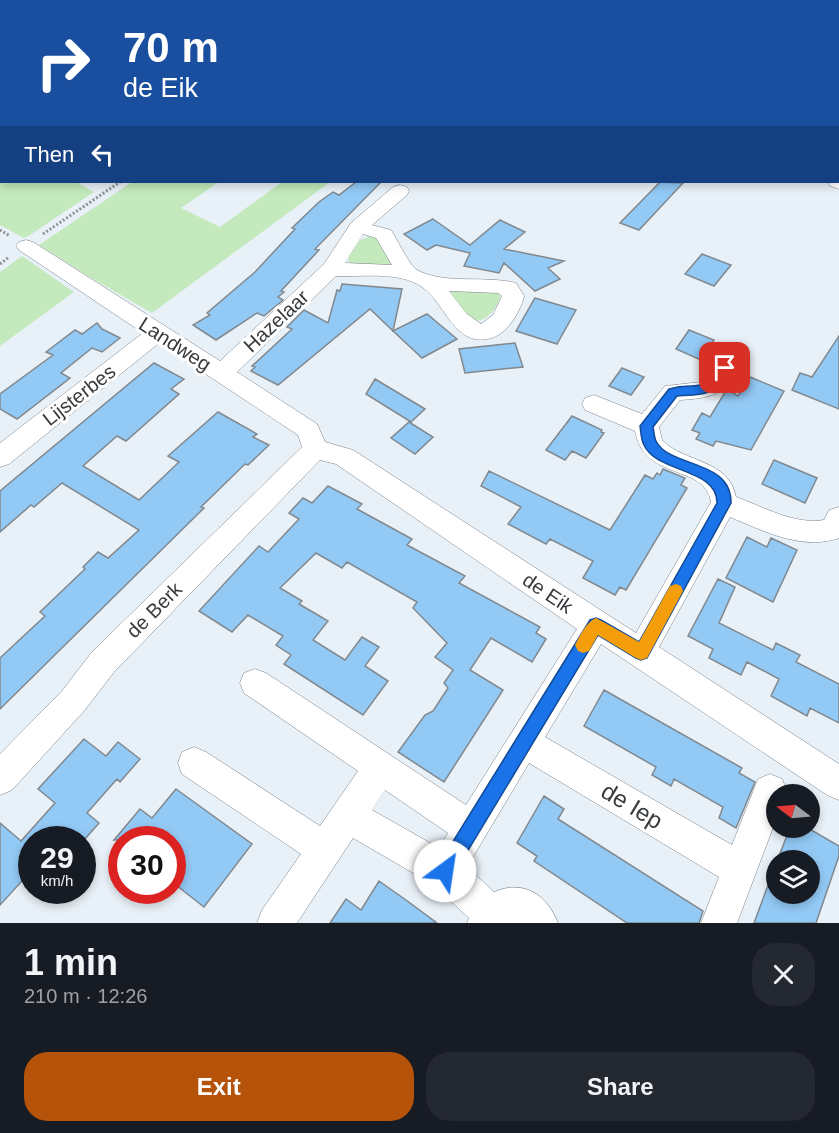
<!DOCTYPE html>
<html lang="en">
<head>
<meta charset="utf-8">
<style>
  body { margin:0; font-family:Arial,sans-serif; background:#242831; color:#f1f3f6; height:100vh; display:flex; flex-direction:column; font-size:22px; white-space:nowrap }
  * { box-sizing:border-box; margin:0 }
  p { font-size:20px; color:#9ea1a6 }
  .icon { flex:none; width:33px; height:33px; fill:none; stroke:currentColor; stroke-width:2; stroke-linecap:round; stroke-linejoin:round }
  .map { position:relative; height:923px; overflow:hidden }
  .details { display:flex; flex-direction:column; background:#171b24; flex:1 }
  .details>* { flex:none }
  .top-card { position:absolute; left:0px; top:0px; width:840px; height:183px; box-shadow:0 3px 9px #0003; background:#1a4fa0; color:#fff; overflow:hidden }
  .needle { width:39px; rotate:286deg }
  .tools { position:absolute; left:766px; top:784px; display:grid; gap:12px }
  .tools a { display:grid; place-items:center; width:54px; height:54px; border-radius:50%; background:#171b24; box-shadow:0 3px 9px #0003; font-size:30px }
  .speed { position:absolute; left:18px; top:826px; display:flex; gap:12px; font-size:30px; font-weight:700; text-align:center }
  .speed>* { display:grid; place-content:center; width:78px; height:78px; border-radius:50%; background:#171b24; box-shadow:0 3px 9px #0003; line-height:1 }
  .speed small { font-size:15px; font-weight:400 }
  .speed .limit { border:9px solid #d22; background:#fff; color:#111 }
  .pin { position:absolute; display:grid; place-items:center; width:51px; height:51px; color:#fff; margin:-26px; border-radius:12px; box-shadow:0 3px 9px #0006 }
  .me { position:absolute; width:66px; margin:-33px; rotate:31deg; stroke-linejoin:round; filter:drop-shadow(0 0 4px #0008) }
  .turn { display:flex; align-items:center; gap:21px; height:126px; padding:0 24px; font-size:27px }
  .turn .icon { width:78px; height:78px; stroke-width:2.5 }
  .turn b { display:block; font-size:42px; line-height:51px }
  .then { display:flex; align-items:center; height:57px; padding:0 24px; background:#0003; gap:12px; font-size:22px }
  .round { display:grid; place-items:center; flex:none; width:63px; height:63px; border-radius:24px; background:#242831 }
  .head { display:flex; align-items:center; justify-content:space-between; height:102px; padding:0 24px }
  h1 { font-size:36px; font-weight:700; line-height:45px }
  .cta { display:flex; gap:12px; margin-top:auto; padding:12px 24px }
  .cta a { flex:1; height:69px; border-radius:24px; background:#b45309; color:#fff; font-size:24px; font-weight:700; line-height:69px; text-align:center }
  .cta a+a { background:#242831; color:#f1f3f6 }
  .map>svg:first-child { display:block }
  .industrial { fill:#eee1f4 }
  .green { fill:#c4e9bc }
  .building { fill:#92c9f5; stroke:#81888e; stroke-width:1.5 }
  .lines { fill:none; stroke-linecap:round; stroke-linejoin:round }
  .street-casing { stroke:#7a8188; stroke-width:1 }
  .path-far1 { stroke:#8d9297; stroke-width:2; stroke-dasharray:2 2; stroke-linecap:butt }
  .path { stroke:#8d9297; stroke-width:3; stroke-dasharray:2 2; stroke-linecap:butt }
  .street { fill:#fff; fill-rule:evenodd }
  .rail { stroke:#81868b; stroke-width:3; stroke-dasharray:2 4; stroke-linecap:butt }
  .route { fill:#1a73e8; stroke:#114b97; stroke-width:1.5 }
  .slow { fill:#f59e0b }
  .labels { text-anchor:middle; stroke-width:6; stroke-linejoin:round; paint-order:stroke }
  .street-label { font-size:20px; fill:#383b3e; stroke:#fff }
  .near-street-label { font-size:24px; fill:#383b3e; stroke:#fff }
</style>
</head>
<body>
<div class="map">
<svg width="839" height="923" viewBox="0 0 839 923">
  <rect width="100%" height="100%" fill="#e9f1f8"/>
  <path class="industrial" d="M0,0L115,1L2,2L1,127Z"/>
  <path class="green" d="M0,139L2,182H76L94,192L30,235L24,238L0,225Z
    M132,182H219L181,208L220,227L282,182H330L152,313L86,275L39,245Z
    M371,236L377,238L393,264L388,267L353,264L349,262L348,256L360,240Z
    M22,256L74,292L0,346V272Z
    M444,287L491,290L499,294L500,298C496,310 484,325 469,320Z"/>
  <path class="building" d="M356,182H381L315,249L319,250L281,291L284,292L278,297L283,300L264,316L257,313L216,340L193,325L210,315L207,313L255,272L295,229L292,228L319,202L333,192L339,195Z
    M660,182L683,183L639,230L620,223Z
    M433,219L470,245L500,220L525,232L504,249L564,261L548,268L560,279L535,291L504,263L499,273L464,266L470,253L436,245L427,250L404,234Z
    M702,254L731,265L714,286L685,274Z
    M342,284L402,289L393,331L427,314L457,339L422,358L393,331L370,309L278,385L251,371L255,367L252,366L292,329L287,327L304,310L328,323L337,290L340,291Z
    M535,298L576,310L557,344L516,331Z
    M97,323L102,329L120,338L102,352L92,348L61,373L70,378L17,419L0,409V394L53,355L46,352L75,330L82,334Z
    M689,330L714,340L701,360L676,349Z
    M839,336V409L792,390L800,373L812,377Z
    M515,343L523,367L465,373L459,349Z
    M154,363L184,379L171,389L179,394L126,441L117,436L83,466L139,500L179,462L168,456L218,412L257,434L253,437L269,445L248,465L245,464L201,507L204,508L0,709V658L45,616L40,612L85,569L83,567L98,552L108,558L139,530L62,483L34,507L31,505L0,532V491Z
    M622,368L644,377L631,395L609,386Z
    M750,377L784,391L751,450L716,441L713,446L696,439L700,433L692,430L702,413L710,417L727,389L738,396Z
    M375,379L425,409L411,422L366,394Z
    M572,416L602,430L601,432L604,433L586,458L572,451L565,460L546,450Z
    M409,422L433,437L415,454L391,438Z
    M774,460L817,478L805,503L762,484Z
    M663,469L685,478L681,485L687,488L626,590L620,587L615,595L583,578L593,561L550,539L546,544L508,524L521,507L481,486L489,471L610,530L645,475L653,479L657,473L660,475Z
    M328,486L362,504L357,509L412,539L407,545L465,576L459,583L540,627L536,633L546,639L532,662L491,638L470,670L503,690L444,782L398,752L425,715L433,711L448,688L444,683L453,670L435,657L447,643L413,608L417,602L347,562L342,568L316,553L280,588L302,601L299,604L328,621L313,640L345,660L362,637L379,647L365,666L388,681L363,715L284,664L291,655L276,645L283,636L248,615L232,632L199,611L259,546L268,552L299,519L289,513L303,498L312,503Z
    M747,537L767,547L771,538L797,550L773,602L726,578Z
    M718,579L735,587L719,623L773,650L776,643L800,655L796,662L839,684V723L810,708L807,716L771,696L779,679L747,662L741,675L709,658L713,649L688,636Z
    M604,690L742,768L739,773L755,782L736,828L719,818L723,807L674,779L671,786L652,775L656,767L584,726Z
    M84,739L106,756L118,742L140,759L120,782L117,779L87,813L99,823L84,840H32V870L0,905V823L21,841L55,803L38,789Z
    M176,789L252,844L204,907L172,882V840H114L140,809L152,818Z
    M544,796L564,809L558,819L703,911L699,923H627L534,861L537,856L517,843Z
    M790,828H808L839,846V856L816,923H754L777,861V894H810V861H777Z
    M379,881L406,900L437,923H330L346,899L361,910Z"/>
  <g class="lines">
    <g class="street-casing">
      <path id="street" d="M498,0H514L515,2H499Z
        M534,0H550L551,2H535Z
        M838,104H839V115H838Z
        M839,177V189L830,186L828,182H838Z
        M400,185L407,187L409,191L407,195L372,225L391,230C397,239 409,265 417,270C445,285 484,275 516,283L524,296L523,300C518,315 507,333 492,338C454,349 446,303 422,287C400,271 362,277 336,276L237,372L317,424L325,442L353,450L636,633L711,502C705,463 644,482 635,431L585,410L582,404L585,398L594,395L642,414L665,386L701,382C716,369 720,340 743,346L746,352C723,390 727,397 680,400L659,427L662,440C684,463 729,459 736,497C764,507 794,525 824,520L829,510L839,507V538C802,551 764,531 730,517L659,647L839,764V800L827,795L601,644L545,737L732,845L758,779L770,774L782,779L787,791L785,795H777V817L737,923H701L719,877L529,763L467,867L494,892C524,879 547,895 558,923H467L469,918L432,884L353,838L297,923H257L262,910L301,854L182,774L178,763L182,752L194,747L206,752L320,826L358,771L244,693L240,683L244,673L255,669L266,673L466,805L577,629L336,464L320,460L114,672L84,711L12,790L0,795V754L62,691L92,652L302,447L298,435L159,343L9,464L0,467V443L143,333L19,250L16,246L19,242L26,240L33,242L220,361L324,264L351,223L393,187ZM363,234L376,238L392,265L345,263ZM449,291L498,293L502,296L493,315L481,324L467,314ZM385,790L448,833L439,848L372,810Z"/>
    </g>
    <path class="path-far1" d="M386,2L388,0"/>
    <path class="path" d="M0,230L10,236
      M43,234L120,182
      M0,264L9,257"/>
    <use href="#street" class="street"/>
    <path class="rail" d="M528,0L530,2"/>
  </g>
  <path class="route" d="M725,364L731,368C714,396 708,394 677,396L653,427C654,431 654,437 656,441C669,468 732,459 731,503L647,658L641,660L636,658L598,635L452,877L445,880L439,877L436,871L439,864L590,620L596,618L601,620L639,642L717,503C718,468 656,473 644,445C641,440 641,432 640,426L669,389C698,381 700,396 721,365Z"/>
  <path class="slow" d="M676,584L681,586L683,591L647,658L641,660L636,658L598,635L589,651L583,653L578,651L575,645C580,636 586,622 596,618L639,642L670,586Z"/>
  <g class="labels">
    <g class="street-label">
      <text transform="translate(276 321) rotate(-43)" y="7">Hazelaar</text>
      <text transform="translate(175 344) rotate(33)" y="7">Landweg</text>
      <text transform="translate(79 395) rotate(-38)" y="7">Lijsterbes</text>
      <text transform="translate(548 593) rotate(34)" y="7">de Eik</text>
      <text transform="translate(154 610) rotate(-45)" y="7">de Berk</text>
    </g>
    <g class="near-street-label">
      <text transform="translate(632 806) rotate(31)" y="8">de Iep</text>
    </g>
  </g>
</svg>
<div class="tools">
<a><svg class="needle" viewBox="-14 -14 28 28"><path d="M0-13l5 13h-10z" fill="#e53935"/><path d="M0 13l5-13h-10z" fill="#9ea1a6"/></svg></a>
<a><svg class="icon" aria-label="layers" viewBox="0 0 24 24"><path d="M12 4l9 5-9 5-9-5zM3 14l9 5 9-5"/></svg></a>
</div>
<div class="speed"><div>29<small>km/h</small></div><div class="limit">30</div></div>
<div class="pin" style="left:725px;top:368px;background:#d93025"><svg class="icon" aria-label="arrive" viewBox="0 0 24 24"><path d="M6 21V4h12l-3 4 3 4H6"/></svg></div>
<svg class="me" style="left:445px;top:871px" viewBox="-20 -20 40 40"><circle r="19" fill="#fff"/><path d="M0-13L10 11 0 6-10 11z" fill="#1a73e8"/></svg>
<div class="top-card">
<div class="turn"><svg class="icon" aria-label="right" viewBox="0 0 24 24"><path d="M7 20v-9h11M14 6l5 5-5 5"/></svg><div><b>70 m</b>de Eik</div></div>
<div class="then">Then<svg class="icon" aria-label="left" viewBox="0 0 24 24"><path d="M17 20v-9H6M10 6l-5 5 5 5"/></svg></div>
</div>
</div>
<section class="details">
<div class="head"><div><h1>1 min</h1><p>210 m · 12:26</p></div><a class="round"><svg class="icon" aria-label="close" viewBox="0 0 24 24"><path d="M6 6l12 12M18 6L6 18"/></svg></a></div>
<div class="cta"><a>Exit</a><a>Share</a></div>
</section>
</body>
</html>
